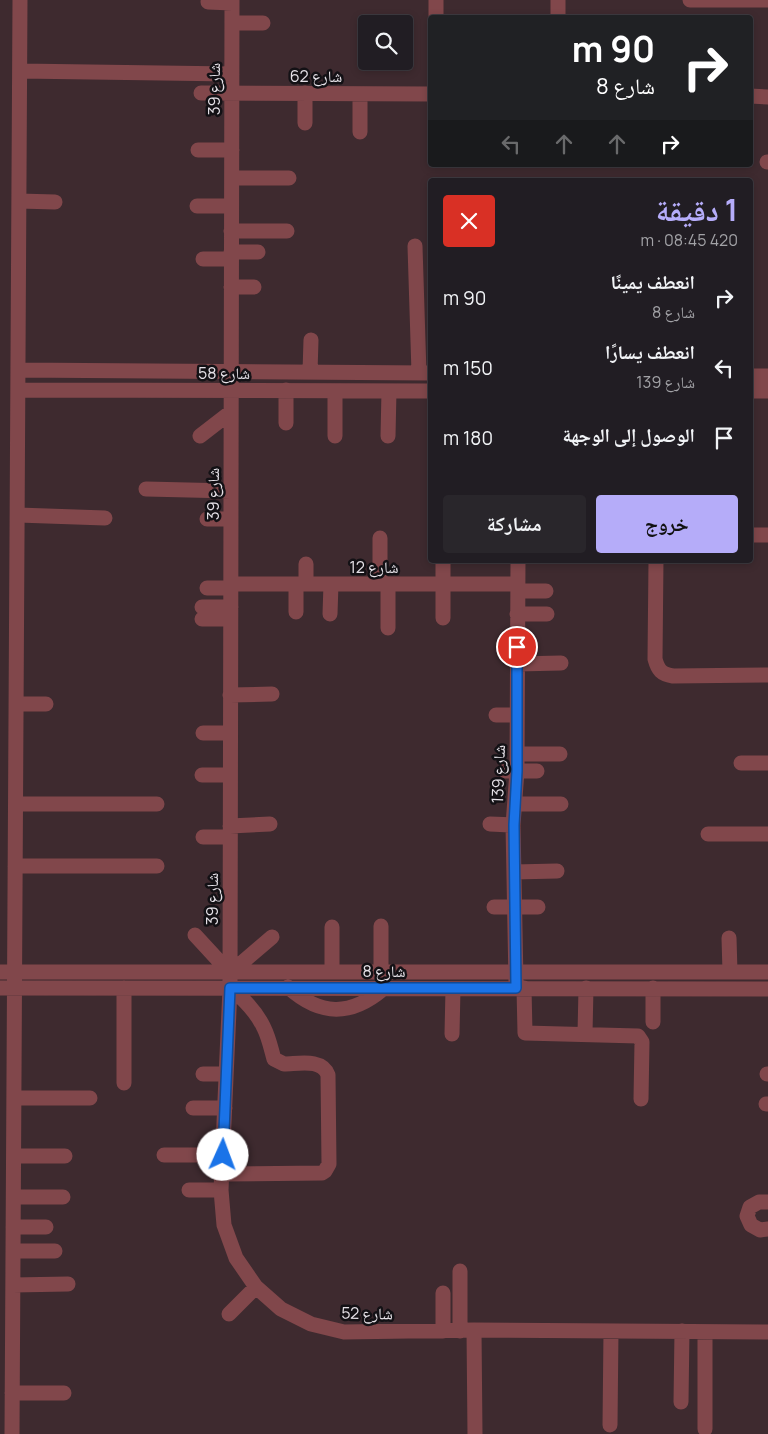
<!DOCTYPE html>
<html lang="ar">
<head>
<meta charset="utf-8">
<style>
  body { margin:0; font-family:Manrope,"Noto Naskh Arabic",sans-serif; background:#29262b; color:#f1f3f6; direction:rtl; height:100vh; display:flex; flex-direction:column; font-size:19px; white-space:nowrap }
  * { box-sizing:border-box; margin:0 }
  p { font-size:16px; color:#a2a2a6 }
  .icon { flex:none; width:28px; height:28px; fill:none; stroke:currentColor; stroke-width:2; stroke-linecap:round; stroke-linejoin:round }
  .map { position:relative; flex:1; overflow:hidden; direction:ltr }
  .details { position:absolute; left:428px; top:178px; width:325px; height:385px; display:flex; flex-direction:column; background:#211d23; border-radius:5px; box-shadow:0 2px 8px #0003,0 0 0 1px #3e3b41; direction:rtl }
  .details>* { flex:none }
  .guide { position:absolute; left:428px; top:15px; width:325px; height:152px; border-radius:5px; box-shadow:0 2px 8px #0003,0 0 0 1px #3e3b41; direction:rtl; background:#202124; color:#fff; overflow:hidden }
  .tools { position:absolute; left:358px; top:15px; display:grid; gap:10px }
  .tools a { display:grid; place-items:center; width:55px; height:55px; border-radius:5px; background:#211d23; box-shadow:0 2px 8px #0003,0 0 0 1px #3e3b41; font-size:25px }
  .pin { position:absolute; display:grid; place-items:center; width:42px; height:42px; color:#fff; margin:-21px; border:2px solid #fff; border-radius:50%; box-shadow:0 1px 5px #0007 }
  .me { position:absolute; width:55px; margin:-28px; rotate:2deg; stroke-linejoin:round; filter:drop-shadow(0 0 4px #0008) }
  .turn { display:flex; align-items:center; gap:18px; height:105px; padding:0 15px; font-size:22px }
  .turn .icon { width:65px; height:65px; stroke-width:2.5 }
  .turn b { display:block; font-size:35px; line-height:42px }
  .lanes { display:flex; align-items:center; height:48px; padding:0 15px; background:#0003; justify-content:center; gap:25px; direction:ltr }
  .lanes .off { opacity:.35 }
  .round { display:grid; place-items:center; flex:none; width:52px; height:52px; border-radius:5px; background:#29262b }
  .summary { display:flex; align-items:center; justify-content:space-between; height:85px; padding:0 15px }
  h1 { font-size:30px; font-weight:700; line-height:38px; color:#b5acf9 }
  .action { display:flex; gap:10px; margin-top:auto; padding:10px 15px }
  .action a { flex:1; height:58px; border-radius:5px; background:#b5acf9; color:#111; font-size:20px; font-weight:700; line-height:58px; text-align:center }
  .action a+a { background:#29262b; color:#f1f3f6 }
  ul { padding:0; list-style:none }
  li { display:flex; align-items:center; gap:15px; height:70px; padding:0 15px }
  li div { flex:1 }
  li b { display:block; font-size:19px }
  li em { font-style:normal }
  .map>svg:first-child { display:block }
  .industrial { fill:#3e2a2f; fill-rule:evenodd }
  .lines { fill:none; stroke-linecap:round; stroke-linejoin:round }
  .minor { stroke:#81474b; stroke-width:15 }
  .route-casing { stroke:#114b97; stroke-width:12 }
  .route { stroke:#1a73e8; stroke-width:9 }
  .labels { text-anchor:middle; stroke-width:5; stroke-linejoin:round; paint-order:stroke }
  .street-label { font-size:16px; fill:#e5e1e7; stroke:#131115 }
</style>
</head>
<body>
<div class="map">
<svg width="768" height="1434" viewBox="0 0 768 1434">
  <rect width="100%" height="100%" fill="#2c272f"/>
  <path class="industrial" d="M0,0H768V1434H0ZM430,18H750V165H430ZM366,24H404V61H366ZM430,180H750V560H430Z"/>
  <g class="lines">
    <path class="minor" d="M232,0L230,988L221,1190L224,1225L236,1258L256,1287L281,1309L311,1324L344,1332L474,1330L768,1332
      M690,0H768
      M208,2L232,3
      M436,18V0
      M558,18V0
      M232,23H263
      M20,71L232,74
      M201,93L430,94
      M305,93V123
      M360,94V132
      M750,96L768,97
      M198,150H232
      M767,162H768
      M232,178H289
      M19,201L55,202
      M197,206H231
      M231,231H287
      M415,246L419,373
      M231,252H258
      M203,259H231
      M231,287H254
      M18,370L430,373
      M310,372L311,340
      M750,376H768
      M18,390L430,391
      M750,391H768
      M286,423V390
      M200,436L231,412
      M335,436V391
      M388,436L389,391
      M146,489L231,491
      M18,515L105,518
      M207,519H231
      M752,535H768
      M656,560L655,659C658,670 661,674 673,676L768,675
      M231,584H518
      M306,584V564
      M380,584V538
      M207,588H231
      M518,591H546
      M202,607H231
      M296,612V584
      M330,614L331,584
      M517,614H547
      M443,618V560
      M202,619H230
      M388,628V584
      M517,664L561,663
      M230,695L272,694
      M16,704H46
      M496,715H517
      M203,733H230
      M517,754H560
      M741,763H768
      M505,771H537
      M202,775H230
      M16,804H157
      M515,804H561
      M490,824L513,825
      M230,826L270,824
      M708,834H768
      M203,837H230
      M15,866H157
      M514,872L557,871
      M494,907H538
      M195,935L230,973L272,937
      M729,938L730,972
      M0,972H768
      M332,972V927
      M381,972V926
      M516,982L513,825L517,771L518,560
      M288,987C320,1016 350,1017 383,989
      M0,988L768,989
      M124,988V1083
      M524,988L525,1033L638,1036L642,1042L641,1099
      M653,1022V988
      M452,1034L453,989
      M585,1034L586,988
      M203,1074H226
      M767,1074H768
      M14,1098H90
      M766,1104H768
      M193,1108H225
      M164,1155H223
      M14,1156H65
      M222,1174L322,1173L325,1171L329,1164L328,1075C322,1058 298,1064 284,1064L274,1059C271,1049 269,1038 264,1028C256,1011 244,999 230,988
      M189,1190H221
      M14,1197H63
      M768,1202H759L750,1207L747,1216L751,1225L760,1230L768,1229
      M13,1227H46
      M13,1251H55
      M13,1285L68,1284
      M229,1314L256,1287
      M474,1330L475,1434
      M443,1331V1293
      M460,1331V1271
      M12,1393H64
      M681,1402L682,1331
      M610,1425L611,1331
      M705,1429V1332
      M12,1434L20,0"/>
  </g>
  <g class="lines">
    <g class="route-casing">
      <path id="route" d="M223,1155L230,988H516L514,825L517,771V647"/>
    </g>
    <use href="#route" class="route"/>
  </g>
  <g class="labels">
    <g class="street-label">
      <text x="316" y="82">شارع 62</text>
      <text transform="translate(214 89) rotate(-90)" y="6">شارع 39</text>
      <text x="224" y="379">شارع 58</text>
      <text transform="translate(213 494) rotate(-90)" y="6">شارع 39</text>
      <text x="374" y="573">شارع 12</text>
      <text transform="translate(498 774) rotate(-88)" y="6">شارع 139</text>
      <text transform="translate(212 899) rotate(-90)" y="6">شارع 39</text>
      <text x="384" y="977">شارع 8</text>
      <text transform="translate(367 1313) rotate(1)" y="6">شارع 52</text>
    </g>
  </g>
</svg>
<div class="tools">
<a><svg class="icon" aria-label="search" viewBox="0 0 24 24"><circle cx="10" cy="10" r="6"/><path d="M15 15l6 6"/></svg></a>
</div>
<div class="pin" style="left:517px;top:647px;background:#d93025"><svg class="icon" aria-label="arrive" viewBox="0 0 24 24"><path d="M6 21V4h12l-3 4 3 4H6"/></svg></div>
<svg class="me" style="left:223px;top:1155px" viewBox="-20 -20 40 40"><circle r="19" fill="#fff"/><path d="M0-13L10 11 0 6-10 11z" fill="#1a73e8"/></svg>
<div class="guide">
<div class="turn"><svg class="icon" aria-label="right" viewBox="0 0 24 24"><path d="M7 20v-9h11M14 6l5 5-5 5"/></svg><div><b>90 m</b>شارع 8</div></div>
<div class="lanes"><svg class="icon off" aria-label="left" viewBox="0 0 24 24"><path d="M17 20v-9H6M10 6l-5 5 5 5"/></svg><svg class="icon off" aria-label="ahead" viewBox="0 0 24 24"><path d="M12 20V5M6 11l6-6 6 6"/></svg><svg class="icon off" aria-label="ahead" viewBox="0 0 24 24"><path d="M12 20V5M6 11l6-6 6 6"/></svg><svg class="icon" aria-label="right" viewBox="0 0 24 24"><path d="M7 20v-9h11M14 6l5 5-5 5"/></svg></div>
</div>
<section class="details">
<div class="summary"><div><h1>1 دقيقة</h1><p>420 m · 08:45</p></div><a class="round" style="background:#d93025;color:#fff"><svg class="icon" aria-label="close" viewBox="0 0 24 24"><path d="M6 6l12 12M18 6L6 18"/></svg></a></div>
<ul>
<li><svg class="icon" aria-label="right" viewBox="0 0 24 24"><path d="M7 20v-9h11M14 6l5 5-5 5"/></svg><div><b>انعطف يمينًا</b><p>شارع 8</p></div><em>90 m</em></li>
<li><svg class="icon" aria-label="left" viewBox="0 0 24 24"><path d="M17 20v-9H6M10 6l-5 5 5 5"/></svg><div><b>انعطف يسارًا</b><p>شارع 139</p></div><em>150 m</em></li>
<li><svg class="icon" aria-label="arrive" viewBox="0 0 24 24"><path d="M6 21V4h12l-3 4 3 4H6"/></svg><div><b>الوصول إلى الوجهة</b></div><em>180 m</em></li>
</ul>
<div class="action"><a>خروج</a><a>مشاركة</a></div>
</section>
</div>
</body>
</html>
